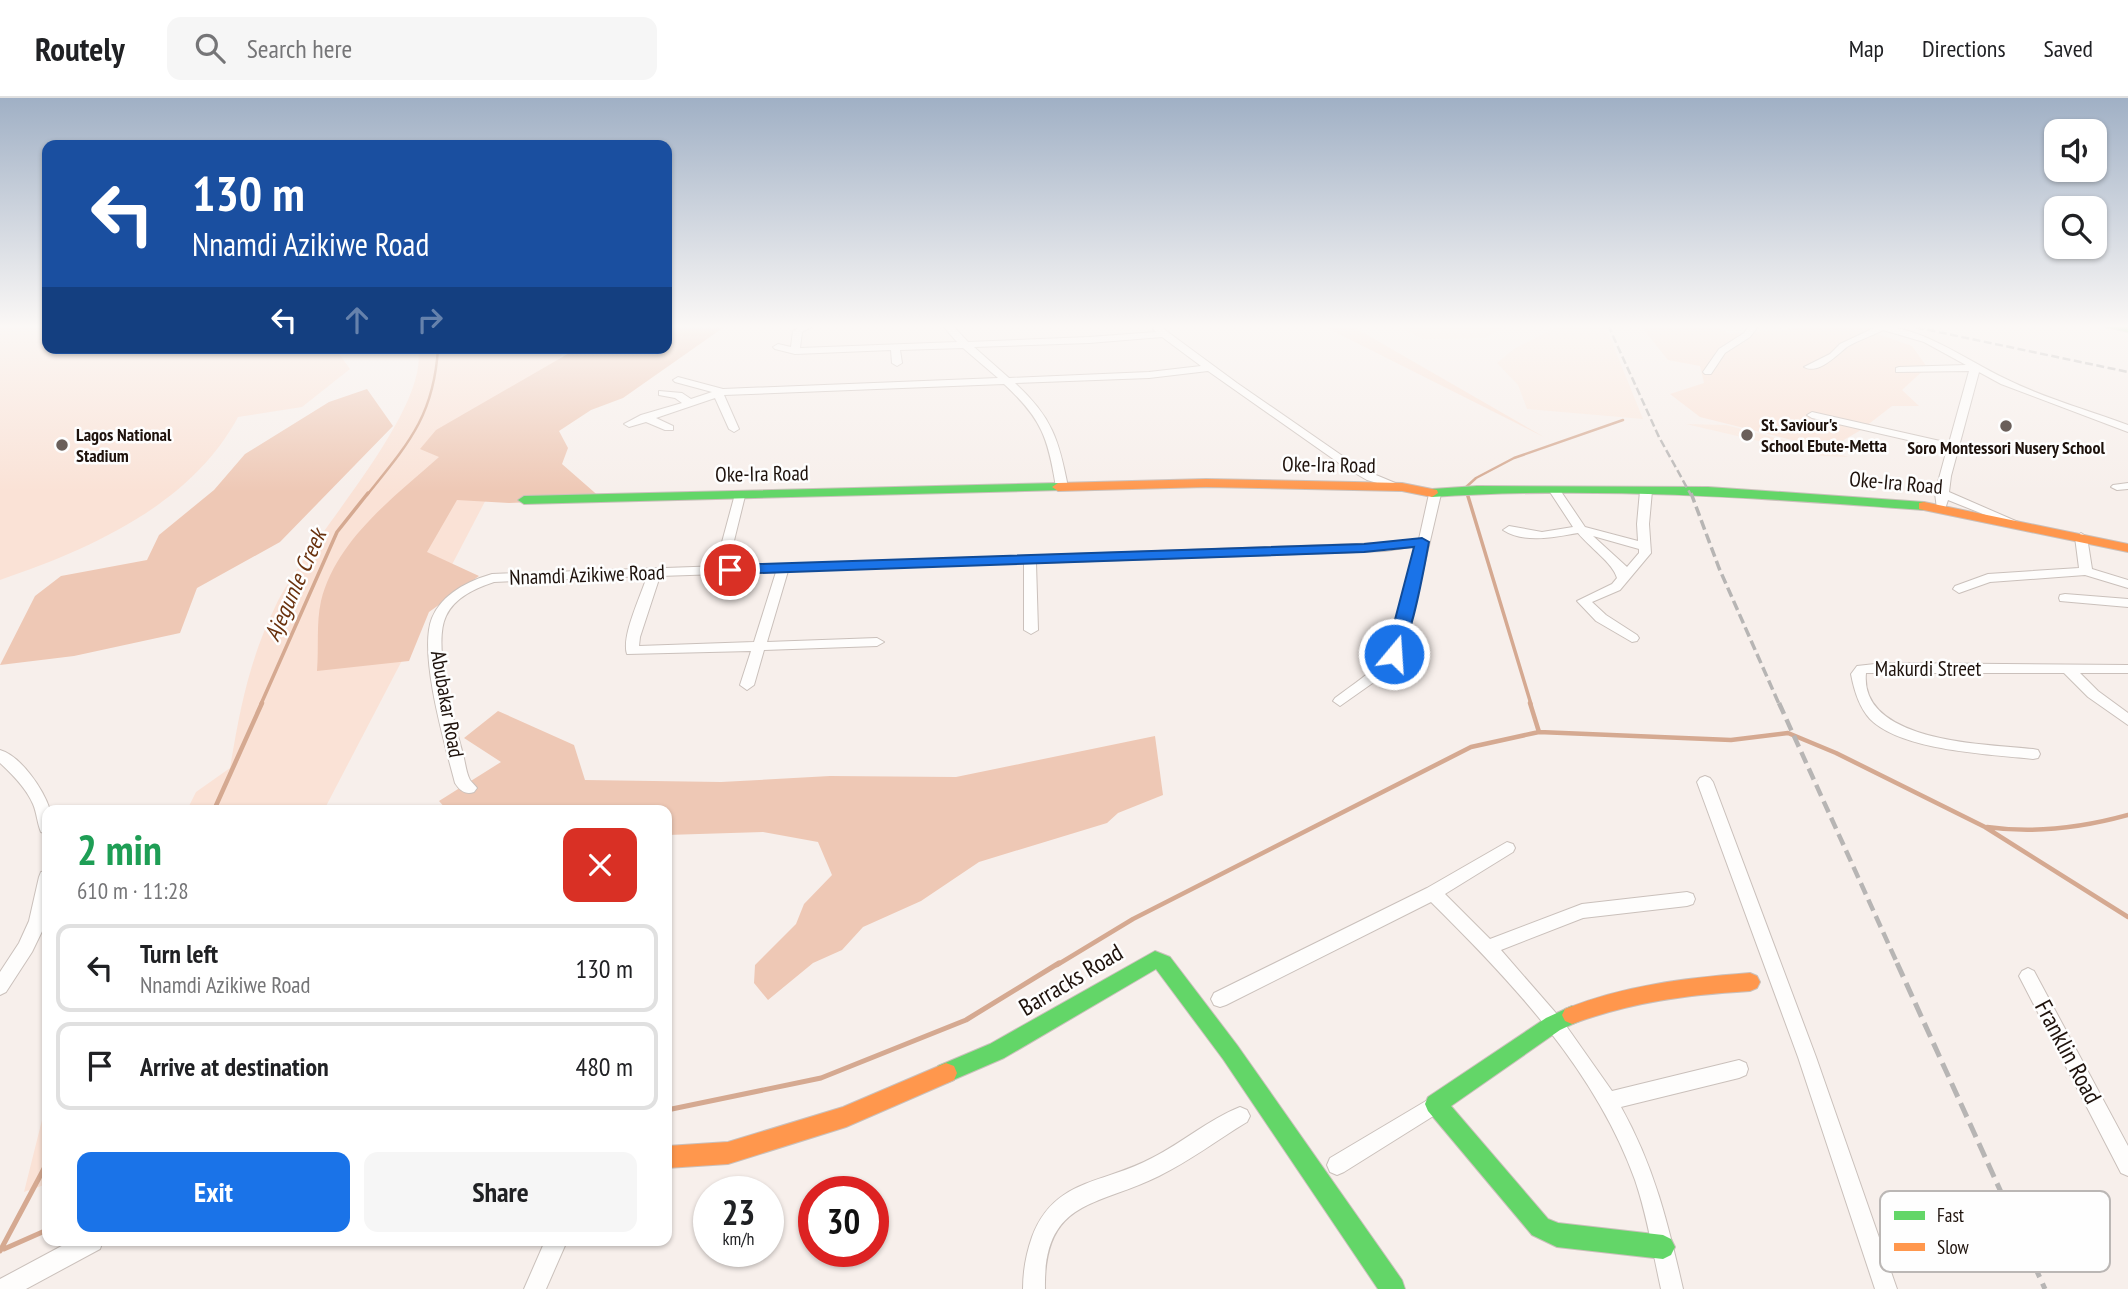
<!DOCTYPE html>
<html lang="en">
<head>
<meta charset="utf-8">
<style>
  body { margin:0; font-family:"PT Sans Narrow",sans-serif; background:#f6f6f6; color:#202124; height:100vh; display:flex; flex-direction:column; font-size:26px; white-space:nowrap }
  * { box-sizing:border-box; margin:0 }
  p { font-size:23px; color:#757577 }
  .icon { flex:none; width:38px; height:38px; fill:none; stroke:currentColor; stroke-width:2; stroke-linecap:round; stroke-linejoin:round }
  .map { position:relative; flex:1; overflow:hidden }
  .drawer { position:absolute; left:42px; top:707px; width:630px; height:441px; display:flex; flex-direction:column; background:#fff; border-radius:14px; box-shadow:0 2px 5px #0004 }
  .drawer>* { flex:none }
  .top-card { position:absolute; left:42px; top:42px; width:630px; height:214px; border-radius:14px; box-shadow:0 2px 5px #0004; background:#1a4fa0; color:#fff; overflow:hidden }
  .fabs { position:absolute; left:2044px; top:21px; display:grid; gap:14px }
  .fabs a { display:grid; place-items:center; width:63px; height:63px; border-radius:14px; background:#fff; box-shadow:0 2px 5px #0004; font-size:35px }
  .speed { position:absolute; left:693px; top:1078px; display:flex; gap:14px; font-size:35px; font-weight:700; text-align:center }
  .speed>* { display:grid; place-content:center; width:91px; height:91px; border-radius:50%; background:#fff; box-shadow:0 2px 5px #0004; line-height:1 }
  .speed small { font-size:18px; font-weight:400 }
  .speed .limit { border:10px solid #d22; background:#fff; color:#111 }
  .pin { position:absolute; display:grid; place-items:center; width:60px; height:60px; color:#fff; margin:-30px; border:4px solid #fff; border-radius:50%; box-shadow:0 2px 7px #0007 }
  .me { position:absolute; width:77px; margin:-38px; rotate:18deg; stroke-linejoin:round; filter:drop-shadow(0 0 5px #0008) }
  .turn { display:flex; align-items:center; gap:24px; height:147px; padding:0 35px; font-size:32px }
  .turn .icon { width:91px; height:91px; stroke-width:2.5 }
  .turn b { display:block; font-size:49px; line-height:60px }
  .lanes { display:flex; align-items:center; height:66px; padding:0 35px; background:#0003; justify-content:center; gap:35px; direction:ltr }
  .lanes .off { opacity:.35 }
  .round { display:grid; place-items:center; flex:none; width:74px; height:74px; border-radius:14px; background:#f6f6f6 }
  .headline { display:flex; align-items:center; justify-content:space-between; height:119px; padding:0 35px }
  h1 { font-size:42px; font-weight:600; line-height:52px; color:#1e9e55 }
  .cta { display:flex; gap:14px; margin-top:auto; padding:14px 35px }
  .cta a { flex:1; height:80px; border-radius:14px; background:#1a73e8; color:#fff; font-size:28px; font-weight:600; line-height:80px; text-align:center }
  .cta a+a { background:#f6f6f6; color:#202124 }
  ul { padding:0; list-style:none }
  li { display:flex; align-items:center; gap:21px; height:88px; margin:0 14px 10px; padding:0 21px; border:4px solid #e0e0e0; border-radius:14px }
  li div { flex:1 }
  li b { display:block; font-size:26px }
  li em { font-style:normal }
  header { display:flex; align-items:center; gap:42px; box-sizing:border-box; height:98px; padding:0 35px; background:#fff; border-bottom:2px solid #e0e0e0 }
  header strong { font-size:33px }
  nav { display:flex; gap:38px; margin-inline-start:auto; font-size:24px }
  .search { width:490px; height:63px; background:#f6f6f6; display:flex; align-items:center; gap:18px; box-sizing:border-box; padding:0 24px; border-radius:14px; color:#757577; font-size:26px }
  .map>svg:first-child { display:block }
  .built { fill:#fae8de }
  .green { fill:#fae2d6 }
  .forest { fill:#eec8b5 }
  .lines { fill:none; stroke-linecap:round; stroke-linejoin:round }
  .stream-far3 { stroke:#d5a991; stroke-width:2.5 }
  .stream-far2 { stroke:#d5a991; stroke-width:3.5 }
  .stream-far1 { stroke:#d5a991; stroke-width:4.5 }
  .stream { stroke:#d5a991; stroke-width:5 }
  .street-casing { stroke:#cac0bb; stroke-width:2 }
  .fast-casing { stroke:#cac0bb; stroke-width:2 }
  .slow-casing { stroke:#cac0bb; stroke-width:2 }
  .street { fill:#fefdfc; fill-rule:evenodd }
  .fast { fill:#63d668; fill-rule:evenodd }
  .slow { fill:#ff974d; fill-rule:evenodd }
  .rail-far3 { stroke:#b7b5b4; stroke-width:2.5; stroke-dasharray:8 3.5; stroke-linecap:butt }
  .rail-far2 { stroke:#b7b5b4; stroke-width:3.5; stroke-dasharray:10 4.5; stroke-linecap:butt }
  .rail-far1 { stroke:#b7b5b4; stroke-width:4.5; stroke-dasharray:12 6; stroke-linecap:butt }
  .rail { stroke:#b7b5b4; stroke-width:5; stroke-dasharray:15 7; stroke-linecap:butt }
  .route { fill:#1a73e8; stroke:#114b97; stroke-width:2 }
  .poi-dot { fill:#6a5f5a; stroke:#fefefe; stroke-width:2.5 }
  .labels { text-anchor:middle; stroke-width:5; stroke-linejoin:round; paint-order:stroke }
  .far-poi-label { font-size:18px; font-weight:bold; fill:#1e120c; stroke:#fefefe; text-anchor:start }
  .street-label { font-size:21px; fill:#1e120c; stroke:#fefefe }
  .water-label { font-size:23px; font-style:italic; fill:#69310d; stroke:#fefefe }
  .near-street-label { font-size:24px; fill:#1e120c; stroke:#fefefe }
  .key { fill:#fefefe; stroke:#bbb7b5; stroke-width:2 }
  .key-label { font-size:19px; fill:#1e120c }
</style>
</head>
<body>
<header>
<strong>Routely</strong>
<div class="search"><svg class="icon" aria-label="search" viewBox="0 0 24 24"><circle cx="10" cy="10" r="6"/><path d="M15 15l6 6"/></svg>Search here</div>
<nav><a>Map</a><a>Directions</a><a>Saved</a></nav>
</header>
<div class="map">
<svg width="2128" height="1191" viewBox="0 0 2128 1191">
  <rect width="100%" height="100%" fill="#f7efeb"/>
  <path class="built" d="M1396,227H1507L1485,240L1423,241Z
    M1561,227H1605L1643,321L1527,311L1518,287L1497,265L1514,251Z
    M1686,326L1726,327L1849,359L1822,358Z"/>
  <path class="green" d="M0,227H47V250H335L350,271L302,309L238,319C191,407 90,451 0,482Z
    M1321,227H1350L1544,339Z
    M1640,227H1714L1730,236L1841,227H1903L1875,235L1912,248L1927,269L1902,292L1919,308H1892L1861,332L1828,351L1700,319L1670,296L1704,285L1700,268L1668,262Z
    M418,250H565L324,712H187L196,694L230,670C240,611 249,562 276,507C306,444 430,314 418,250Z
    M47,1002V1086L24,1094Z"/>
  <path class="forest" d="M667,227H727L623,300L591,312L559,333L568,350L562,366L602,401L509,405L457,402L427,454L479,478L429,514L409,563L317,573C319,550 316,525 321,503C336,442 394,399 439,359L420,351L436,332L578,250H667Z
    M367,291L393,328L280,444L197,490L180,535L74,558L0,567L35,498L61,478L147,462L159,437L214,392L245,356L329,304Z
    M498,613L574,647L585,682L721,684L830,678L956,679L1155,638L1163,697L1118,715L1107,725L979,764L921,803L863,829L842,852L813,865L768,902L754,885L755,867L796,826L804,806L832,777L818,744L763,734L667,737V712H447L439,703L501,664L464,640Z"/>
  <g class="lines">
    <path class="stream-far3" d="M367,397C408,346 434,318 438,250
      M1467,397L1465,390L1476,380L1514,360L1623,322"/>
    <path class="stream-far2" d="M1467,395L1531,606
      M261,606L337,434L368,395"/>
    <path class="stream-far1" d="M1530,605L1539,634
      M214,712L262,605
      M1987,729C2035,736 2081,730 2128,717
      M1057,867L1133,821L1471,649L1539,634L1731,642L1788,635L1836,655L1985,729L2128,819"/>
    <path class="stream" d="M667,1012L821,980L966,922L1059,865
      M4,1151L47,1132
      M0,1153L47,1065"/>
    <g class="street-casing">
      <path id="street" d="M803,227H815L802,234L800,250L957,244L942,227H952L968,244L1089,239L1156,234L1153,231L1155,229H1161L1237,285L1344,359L1364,372L1400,387L1394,390L1367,382L1346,370L1208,273L1149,280L1015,285C1052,319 1059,342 1068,389L1062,392L1056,389C1048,340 1042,321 1004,286L724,297L739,331L734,334L729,331L715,300L656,320L673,328V332H665L646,324L629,329L624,326L641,317L682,305L675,300L659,297V293L682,295L691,301L712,294L675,284L673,282L678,279L723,291L998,280L963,250L900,252L902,265L897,268L892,265L891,252L795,256L775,251L773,249L778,246L791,249L793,233ZM1162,239L1201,268L1149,274L1009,280L974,249L1089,245Z
        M1750,227H1759L1750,239L1725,255L1711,276H1705L1703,274L1719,251L1744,235Z
        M1871,227C1921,227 1962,260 2006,281C2044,300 2088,312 2128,327V334L2001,286L1979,274L1951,378L1949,394L2018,424L2016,426H2008L1948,402L1945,411H1937L1935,395L1947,351L1812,320L1807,317L1812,314L1949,345L1969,273L1896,274V270L1899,269L1966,267L1924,244L1883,232C1872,238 1858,242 1847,249C1837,257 1818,277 1804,269L1830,256L1840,246L1874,230Z
        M2128,385V391L2117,392L2111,389L2113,387Z
        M1646,390L1652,393L1649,426L1651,455L1620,492L1592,504L1606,517L1637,537L1639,540L1637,543L1632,544L1596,523L1577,503L1612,486L1617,480C1613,465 1589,449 1578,435C1555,439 1524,446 1503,432L1509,428L1542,434L1573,429L1550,394L1556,391L1560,392L1585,429L1638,443L1637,426L1640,393ZM1593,438L1639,451V455L1627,469Z
        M1435,393L1441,396L1413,516L1401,556L1384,577L1340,608L1333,603L1335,600C1352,587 1372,575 1385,558C1399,539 1411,474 1417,448L1385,453L1036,465L1038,532L1031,536L1024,532V465L788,473L767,544L877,540L884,544L877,548L764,552L754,587L747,592L740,587L751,553L627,556C621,538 641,498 647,478L494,484C476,490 455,499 446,518C432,547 454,624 463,656C465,663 466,675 470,682C472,685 475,687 477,690L474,694C466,697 460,693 455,685C445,647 418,555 432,520C442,496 468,483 492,476L722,468L718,459L735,396L739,395L745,398L730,459L734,468L1385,445L1419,441L1429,396ZM776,474L754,544L639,548L640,539L660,478Z
        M2081,435L2087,439L2092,471L2128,482V490L2085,477L1990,484L1959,495L1953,491L1955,488L1988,476L2079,470L2075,439Z
        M2065,496L2128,501V509L2060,503L2059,500L2060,497Z
        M1884,565L2128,567V575H2080L2098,593L2128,615V627L2088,599L2064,575H1866C1859,645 1987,646 2033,651L2038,652L2040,656L2038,660L2033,661C1989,656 1902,653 1870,621C1859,609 1854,592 1851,576L1857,568Z
        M0,652C21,658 44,692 50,712H47V736L41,734C37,725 37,715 33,706C26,690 13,677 0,665Z
        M1705,678L1710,680L1713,684L1816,959L1897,1191H1875L1798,959L1697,684L1700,680Z
        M1507,744L1513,746L1515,750L1513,754L1445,796L1490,841L1582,806L1687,794L1693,796L1695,801L1693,806L1687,808L1583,820L1501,852L1562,922L1612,993L1739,962L1746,965L1748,971L1746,977L1739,980L1621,1009C1654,1068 1668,1125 1683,1191H1661C1653,1155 1647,1117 1635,1082C1596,973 1512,884 1431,804L1226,907L1220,909L1214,907L1211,901L1214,895L1427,790Z
        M47,773V823L32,854L6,894L0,897V874L19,845L29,823L39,779L41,774Z
        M2028,870L2034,873L2128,1048V1078L2121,1075L2019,878L2022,873Z
        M1436,997L1443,1000L1446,1006L1443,1012L1344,1074L1337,1077L1330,1074L1327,1067L1330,1060Z
        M1240,1009L1247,1012L1250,1018L1247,1024C1217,1042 1190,1063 1159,1078C1097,1109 1043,1101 1045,1191H1023C1023,1173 1026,1156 1032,1139C1054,1080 1104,1086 1152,1060C1182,1045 1209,1021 1240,1009Z
        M71,1143H103L100,1151L26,1191H0V1181Z
        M545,1143H567L546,1191H524Z"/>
    </g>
    <g class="fast-casing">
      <path id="fast" d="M2105,227L2128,228V234L2106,229Z
        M1058,385L1064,389L1062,392L524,406L518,402L524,398Z
        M1477,388L1708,389L1924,404L1930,408L1924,412C1761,400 1596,388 1432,399L1426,395L1432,391Z
        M1155,853L1170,859L1237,947L1402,1182L1405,1191H1378L1223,961L1156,871L1004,960L946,985L938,982L935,975L938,968L990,946Z
        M1572,908L1579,911L1582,917L1579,923L1560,932L1451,1008L1548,1121L1558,1125L1663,1137L1671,1141L1675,1149L1671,1157L1663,1161L1557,1149L1532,1137L1428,1013L1425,1006L1428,999L1546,920Z"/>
    </g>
    <g class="slow-casing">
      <path id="slow" d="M1206,381L1402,385L1437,392L1438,395L1432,399L1402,393L1206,389L1058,393L1052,389L1058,385Z
        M1924,404L2128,446V454L1919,411V405Z
        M1750,875L1757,878L1760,884L1757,890L1750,893C1686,897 1632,904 1572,926L1565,923L1562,917L1565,911C1625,887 1686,880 1750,875Z
        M946,965L954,968L957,975L954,982L846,1029L728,1066L667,1070V1048L728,1044L843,1009Z"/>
    </g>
    <use href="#street" class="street"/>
    <use href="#fast" class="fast"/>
    <use href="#slow" class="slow"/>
    <path class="rail-far3" d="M1608,227L1659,339L1691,397
      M1905,227L2128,274"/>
    <path class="rail-far2" d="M1691,395L1719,470L1779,606"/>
    <path class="rail-far1" d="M1779,605L1898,867"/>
    <path class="rail" d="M1897,865L2045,1191"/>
  </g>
  <linearGradient id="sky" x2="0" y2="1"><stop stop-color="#a0b0c5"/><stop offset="0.58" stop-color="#fbf8f6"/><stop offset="1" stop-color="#fbf8f6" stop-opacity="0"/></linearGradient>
  <rect width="2128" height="394" fill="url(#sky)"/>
  <path class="route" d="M1422,440L1429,444C1425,464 1410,556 1394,561L1386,556L1414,449L1364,454L730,476L723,472L730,467L1364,446Z"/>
  <g class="poi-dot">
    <circle cx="2006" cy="328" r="7"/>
    <circle cx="1747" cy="337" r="7"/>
    <circle cx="62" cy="347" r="7"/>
  </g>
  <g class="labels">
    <g class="far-poi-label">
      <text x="1761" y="333">St. Saviour's<tspan x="1761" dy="21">School Ebute-Metta</tspan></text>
      <text x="76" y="343">Lagos National<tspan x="76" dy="21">Stadium</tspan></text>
      <text x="2006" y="356" text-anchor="middle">Soro Montessori Nusery School</text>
    </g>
    <g class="street-label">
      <text transform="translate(1329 367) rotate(1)" y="7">Oke-Ira Road</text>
      <text transform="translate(762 376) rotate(-1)" y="7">Oke-Ira Road</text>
      <text transform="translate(1896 385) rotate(5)" y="7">Oke-Ira Road</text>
      <text transform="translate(587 477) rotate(-2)" y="7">Nnamdi Azikiwe Road</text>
      <text x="1928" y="578">Makurdi Street</text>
      <text transform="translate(447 606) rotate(80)" y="7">Abubakar Road</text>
    </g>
    <g class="water-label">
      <text transform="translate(295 487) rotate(-66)" y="8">Ajegunle Creek</text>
    </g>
    <g class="near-street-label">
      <text transform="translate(1071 882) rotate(-31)" y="8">Barracks Road</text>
      <text transform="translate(2068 954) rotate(62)" y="8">Franklin Road</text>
    </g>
  </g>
  <rect x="1880" y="1093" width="230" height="81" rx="10" class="key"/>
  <rect x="1894" y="1113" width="31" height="9" fill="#63d668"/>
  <rect x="1894" y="1145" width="31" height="8" fill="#ff974d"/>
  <g class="key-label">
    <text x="1937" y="1124">Fast</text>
    <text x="1937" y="1156">Slow</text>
  </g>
</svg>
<div class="fabs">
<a><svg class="icon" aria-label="sound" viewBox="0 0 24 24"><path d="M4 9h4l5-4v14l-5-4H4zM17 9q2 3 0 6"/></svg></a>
<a><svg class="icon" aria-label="search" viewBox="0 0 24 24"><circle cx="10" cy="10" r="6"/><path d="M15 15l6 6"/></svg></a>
</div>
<div class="speed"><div>23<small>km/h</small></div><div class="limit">30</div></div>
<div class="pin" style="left:730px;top:472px;background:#d93025"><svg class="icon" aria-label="arrive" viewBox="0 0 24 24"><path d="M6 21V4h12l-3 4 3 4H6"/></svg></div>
<svg class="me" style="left:1394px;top:556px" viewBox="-20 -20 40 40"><circle r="17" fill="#1a73e8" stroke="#fff" stroke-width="3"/><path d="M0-11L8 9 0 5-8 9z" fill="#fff"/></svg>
<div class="top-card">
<div class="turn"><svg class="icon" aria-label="left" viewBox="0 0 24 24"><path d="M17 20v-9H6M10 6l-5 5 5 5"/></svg><div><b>130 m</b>Nnamdi Azikiwe Road</div></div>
<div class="lanes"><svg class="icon" aria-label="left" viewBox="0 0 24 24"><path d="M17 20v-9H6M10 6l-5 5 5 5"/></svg><svg class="icon off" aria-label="ahead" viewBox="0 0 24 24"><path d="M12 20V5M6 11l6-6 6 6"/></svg><svg class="icon off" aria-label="right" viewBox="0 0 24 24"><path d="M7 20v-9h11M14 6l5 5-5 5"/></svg></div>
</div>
<section class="drawer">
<div class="headline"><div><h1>2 min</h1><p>610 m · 11:28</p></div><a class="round" style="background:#d93025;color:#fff"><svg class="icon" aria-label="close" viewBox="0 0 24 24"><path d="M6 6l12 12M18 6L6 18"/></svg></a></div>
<ul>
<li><svg class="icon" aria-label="left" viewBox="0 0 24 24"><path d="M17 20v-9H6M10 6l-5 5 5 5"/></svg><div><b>Turn left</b><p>Nnamdi Azikiwe Road</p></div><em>130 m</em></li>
<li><svg class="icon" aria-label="arrive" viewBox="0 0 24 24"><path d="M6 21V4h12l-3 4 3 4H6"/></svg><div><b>Arrive at destination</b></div><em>480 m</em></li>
</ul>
<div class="cta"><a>Exit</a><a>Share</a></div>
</section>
</div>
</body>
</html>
